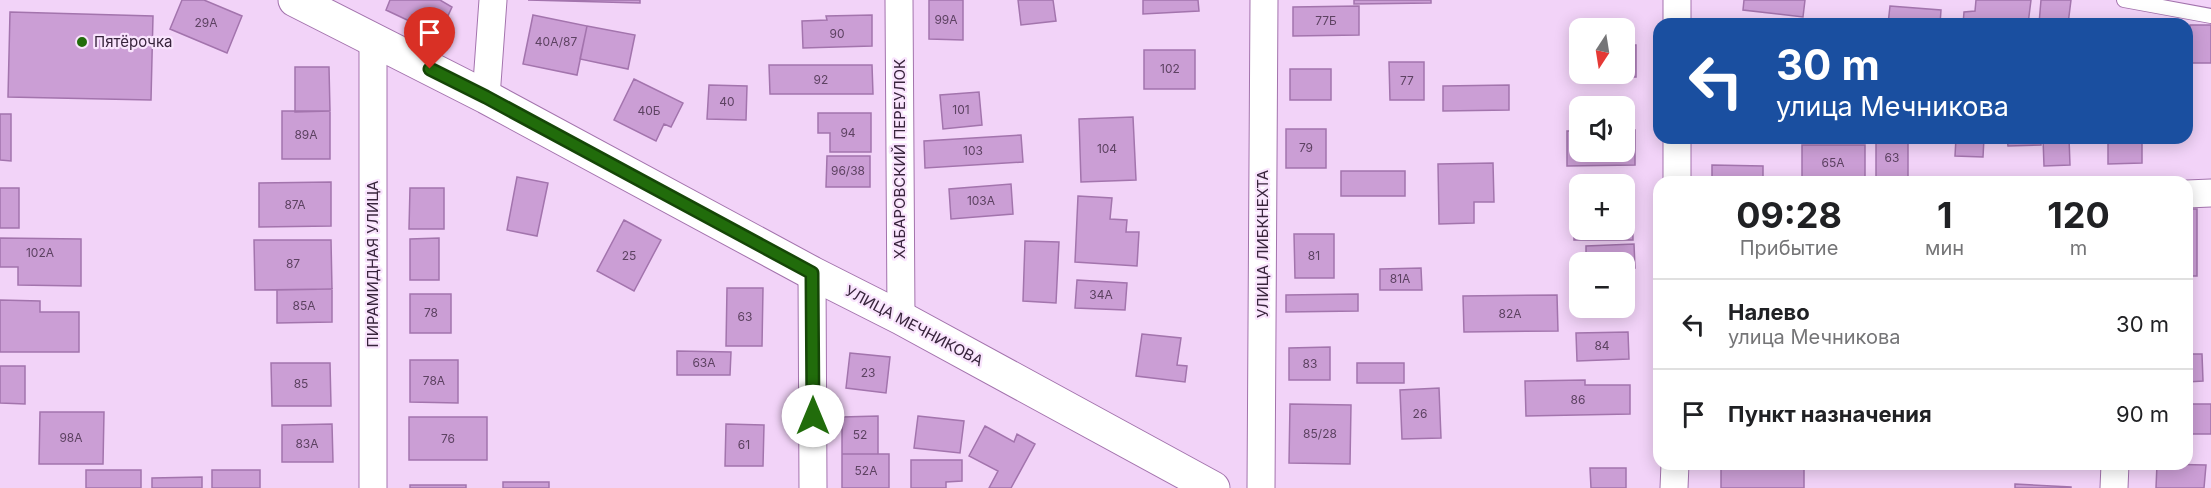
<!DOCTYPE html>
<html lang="ru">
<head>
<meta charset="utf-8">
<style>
  body { margin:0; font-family:Inter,sans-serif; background:#f2f2f2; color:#202124; height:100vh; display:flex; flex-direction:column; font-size:22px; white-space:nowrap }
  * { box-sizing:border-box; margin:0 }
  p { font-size:20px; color:#757577 }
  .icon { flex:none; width:33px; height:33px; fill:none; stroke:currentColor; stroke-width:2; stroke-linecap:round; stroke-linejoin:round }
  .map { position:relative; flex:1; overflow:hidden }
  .drawer { position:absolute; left:1653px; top:176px; width:540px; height:294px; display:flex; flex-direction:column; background:#fff; border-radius:18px; box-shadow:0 3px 15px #0003 }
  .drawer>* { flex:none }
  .banner { position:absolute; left:1653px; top:18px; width:540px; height:126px; border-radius:18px; box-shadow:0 3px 15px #0003; background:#1a4fa0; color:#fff; overflow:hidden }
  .needle { width:39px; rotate:192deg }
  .tools { position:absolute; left:1569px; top:18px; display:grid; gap:12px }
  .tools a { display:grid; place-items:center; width:66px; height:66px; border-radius:12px; background:#fff; box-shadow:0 3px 15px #0003; font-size:30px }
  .pin { position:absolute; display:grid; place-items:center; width:51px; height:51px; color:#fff; margin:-62px -26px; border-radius:50% 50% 50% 0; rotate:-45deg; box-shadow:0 0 6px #0007 }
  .pin .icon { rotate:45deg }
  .me { position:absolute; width:66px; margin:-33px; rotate:0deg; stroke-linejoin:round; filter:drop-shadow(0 0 4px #0008) }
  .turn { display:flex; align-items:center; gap:21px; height:126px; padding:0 24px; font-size:27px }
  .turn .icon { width:78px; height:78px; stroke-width:2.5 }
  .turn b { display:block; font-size:42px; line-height:51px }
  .eta { display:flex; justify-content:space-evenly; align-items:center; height:102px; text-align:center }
  .eta b { font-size:36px; font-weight:700; line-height:42px }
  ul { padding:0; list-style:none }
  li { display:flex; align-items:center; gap:18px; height:90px; padding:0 24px; border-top:2px solid #e0e0e0 }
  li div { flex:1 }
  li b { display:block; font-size:22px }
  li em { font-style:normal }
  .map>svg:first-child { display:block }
  .building { fill:#cb9ed5; stroke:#a374ad; stroke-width:1.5 }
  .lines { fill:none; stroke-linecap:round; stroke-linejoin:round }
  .service-casing { stroke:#a373ad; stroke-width:16 }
  .minor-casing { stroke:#a373ad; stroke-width:29 }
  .secondary-casing { stroke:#a373ad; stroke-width:35 }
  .service { stroke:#fff; stroke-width:14 }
  .minor { stroke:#fff; stroke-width:27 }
  .secondary { stroke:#fff; stroke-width:33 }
  .route-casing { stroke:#154607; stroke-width:15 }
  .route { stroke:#216c0b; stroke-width:10 }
  .poi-dot { fill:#216c0b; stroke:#f9e4fd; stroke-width:2 }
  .labels { text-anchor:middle; stroke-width:4.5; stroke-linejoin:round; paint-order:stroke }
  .number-label { font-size:12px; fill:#5d4262 }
  .poi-label { font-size:15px; fill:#38243c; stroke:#f9e4fd; text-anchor:start }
  .street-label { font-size:15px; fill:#38243c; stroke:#f9e4fd }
</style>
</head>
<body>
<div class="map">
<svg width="2211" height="488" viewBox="0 0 2211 488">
  <rect width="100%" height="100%" fill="#f2d3f8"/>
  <path class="building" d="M182,0H204L242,16L227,53L170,29Z
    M390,0H440L452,7L439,35L386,10Z
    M528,0H640V3Z
    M929,0H963V40L929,39Z
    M1018,0H1053L1056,21L1021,25Z
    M1143,0H1198L1199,11L1143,14Z
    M1354,0H1431V3L1354,4Z
    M1744,0H1805L1803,17L1743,10Z
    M1976,0H2031L2028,24H1963L1964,12L1975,11Z
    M2041,0H2071L2068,24H2039Z
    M1359,6V35L1293,36V7Z
    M1890,6L1941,10L1940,24H1888Z
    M10,12L153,16L151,100L8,97Z
    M533,15L587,26L577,75L523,64Z
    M872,15V46L803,48L802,21L827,20L826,16Z
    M2190,25H2211V63H2190Z
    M587,26L635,35L628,69L580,59Z
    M1624,45H1636V77H1582V74H1624Z
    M1144,50H1195V89H1144Z
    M1389,62H1424V100H1390Z
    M769,65H872L873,94H770Z
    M295,67H329L330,111L295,112Z
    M1290,69H1331V100H1290Z
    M634,79L683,103L671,127L664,124L656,141L614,120Z
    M709,85L747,86L746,120L707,119Z
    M1509,85V110L1443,111V86Z
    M979,92L982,125L943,129L940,95Z
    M282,111H330V159H282Z
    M818,113H871V152H830V133H818Z
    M0,114H11V161L0,160Z
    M1133,117L1136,180L1081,182L1079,119Z
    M1286,129H1326V168H1286Z
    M1624,130H1635V165L1567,166V131H1580V152H1624Z
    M1021,135L1023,162L925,168L924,141Z
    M1709,138H1788L1787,140Z
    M1956,138H1984L1983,157L1955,156Z
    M2007,138H2041V145L2008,146Z
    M2043,138H2069L2070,165L2044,166Z
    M2108,138H2142V163L2108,164Z
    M1876,139H1908V178L1876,177Z
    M1802,145H1865V182L1802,181Z
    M827,156H870V187H826Z
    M1493,163L1494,202H1474V223L1439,224L1438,164Z
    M1712,165L1763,166V182H1712Z
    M1341,171H1405V196H1341Z
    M517,177L548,183L537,236L507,230Z
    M331,182V226L259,227V183Z
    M1011,184L1013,214L951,219L949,189Z
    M0,188H19V228H0Z
    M410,188H444V229H409Z
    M1574,193H1580V230H1624V193H1632L1633,240H1574Z
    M1078,196L1112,198L1110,219L1127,220L1126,232H1139L1137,266L1075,262Z
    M2187,209H2197V276H2187Z
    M624,220L661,240L634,291L597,271Z
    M1294,234H1334V278H1295Z
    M0,238L81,239V286L18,285V267H0Z
    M439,238V280H410V239Z
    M254,240H331L332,289L255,290Z
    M1025,241L1059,242L1056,303L1023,301Z
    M1634,244L1635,268H1624V262H1586V246Z
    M1421,268L1422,290H1380V269Z
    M1077,280L1127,283L1125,310L1075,308Z
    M727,288H763L762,346H726Z
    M332,289V322L277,323V290Z
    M410,294H451V333H410Z
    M1358,294V311L1286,312V295Z
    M1557,295L1558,331L1464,332L1463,296Z
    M0,300L40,301V312H79V352H0Z
    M1628,332L1629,359L1577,361L1576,333Z
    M1142,334L1181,338L1177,365L1187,366L1185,382L1136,376Z
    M1330,347V380H1289V348Z
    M677,351L731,352L730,375H677Z
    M850,353L890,357L886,393L846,388Z
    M2187,354H2202L2203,381L2187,382Z
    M410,360H458V403L410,402Z
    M271,363H330L331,406H272Z
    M1357,363H1404V383H1357Z
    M0,366H25V404L0,403Z
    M1585,380V385H1630V414L1526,416L1525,381Z
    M1439,388L1441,438L1402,439L1400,390Z
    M1290,404L1351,405L1350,464L1289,463Z
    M2187,404H2211V434H2187Z
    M40,412H104L103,464H39Z
    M878,416V454H842V417Z
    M918,416L964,421L960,453L914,448Z
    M409,417H487V460H409Z
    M332,424L333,462H282V425Z
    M726,424L764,425L763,466H725Z
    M985,426L1014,442L1017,434L1035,444L1011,488H989L998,471L969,456Z
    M842,454H889V488H842Z
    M911,460H962V481L946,482V488H911Z
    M1721,464H1804V488H1721Z
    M2157,464L2206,465L2204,488H2156Z
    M1590,468H1626V488H1591Z
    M86,470H141V488H86Z
    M212,470H260V488H212Z
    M202,477V488H152V478Z
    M503,482H549V488H503Z
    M2015,484L2071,487V488H2015Z
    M410,485H466V488H410Z"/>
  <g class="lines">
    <g class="service-casing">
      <path id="service" d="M2124,0L2211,16"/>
    </g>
    <g class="minor-casing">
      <path id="minor" d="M899,0L901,318
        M1677,0V24
        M486,97L493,0
        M1677,138V182
        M2187,194L2211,193
        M812,273L813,488
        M373,488V41
        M1261,488L1264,0
        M1674,488L1675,464
        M2114,488L2115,464"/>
    </g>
    <g class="secondary-casing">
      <path id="secondary" d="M295,0L486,97L812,273L901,318L1213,488"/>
    </g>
    <use href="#service" class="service"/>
    <use href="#minor" class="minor"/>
    <use href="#secondary" class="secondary"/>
  </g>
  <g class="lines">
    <g class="route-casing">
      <path id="route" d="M430,69L486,97L812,273L813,416"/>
    </g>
    <use href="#route" class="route"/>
  </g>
  <circle class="poi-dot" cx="82" cy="42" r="6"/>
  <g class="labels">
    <g class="number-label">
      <text x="946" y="24">99А</text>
      <text x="1326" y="25">77Б</text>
      <text x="206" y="27">29А</text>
      <text x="837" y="38">90</text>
      <text x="556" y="46">40А/87</text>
      <text x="1170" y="73">102</text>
      <text x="821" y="84">92</text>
      <text x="1407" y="85">77</text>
      <text x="727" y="106">40</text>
      <text x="961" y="114">101</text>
      <text x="649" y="115">40Б</text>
      <text x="848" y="137">94</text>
      <text x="306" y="139">89А</text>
      <text x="1306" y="152">79</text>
      <text x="1107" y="153">104</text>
      <text x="973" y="155">103</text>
      <text x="1892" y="162">63</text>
      <text x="1833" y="167">65А</text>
      <text x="848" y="175">96/38</text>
      <text x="981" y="205">103А</text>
      <text x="295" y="209">87А</text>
      <text x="40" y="257">102А</text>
      <text x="629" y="260">25</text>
      <text x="1314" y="260">81</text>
      <text x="293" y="268">87</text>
      <text x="1400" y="283">81А</text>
      <text x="1101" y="299">34А</text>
      <text x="304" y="310">85А</text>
      <text x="431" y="317">78</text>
      <text x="1510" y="318">82А</text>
      <text x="745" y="321">63</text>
      <text x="1602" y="350">84</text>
      <text x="704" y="367">63А</text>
      <text x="1310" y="368">83</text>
      <text x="868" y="377">23</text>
      <text x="434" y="385">78А</text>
      <text x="301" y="388">85</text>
      <text x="1578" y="404">86</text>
      <text x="1420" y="418">26</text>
      <text x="1320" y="438">85/28</text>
      <text x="860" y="439">52</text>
      <text x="71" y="442">98А</text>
      <text x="448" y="443">76</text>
      <text x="307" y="448">83А</text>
      <text x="744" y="449">61</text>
      <text x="866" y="475">52А</text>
    </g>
    <g class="poi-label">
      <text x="94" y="47">Пятёрочка</text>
    </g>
    <g class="street-label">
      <text transform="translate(900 159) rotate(-90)" y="5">ХАБАРОВСКИЙ ПЕРЕУЛОК</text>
      <text transform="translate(1263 244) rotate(-90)" y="5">УЛИЦА ЛИБКНЕХТА</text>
      <text transform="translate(373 264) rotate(-90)" y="5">ПИРАМИДНАЯ УЛИЦА</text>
      <text transform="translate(914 326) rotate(28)" y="5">УЛИЦА МЕЧНИКОВА</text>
    </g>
  </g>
</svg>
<div class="tools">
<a><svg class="needle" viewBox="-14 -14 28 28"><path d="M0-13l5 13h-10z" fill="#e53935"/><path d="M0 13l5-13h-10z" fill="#757577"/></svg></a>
<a><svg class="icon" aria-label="sound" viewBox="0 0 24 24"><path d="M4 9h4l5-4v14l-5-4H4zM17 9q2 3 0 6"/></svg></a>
<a>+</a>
<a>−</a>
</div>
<div class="pin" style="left:430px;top:69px;background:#d93025"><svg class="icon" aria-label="arrive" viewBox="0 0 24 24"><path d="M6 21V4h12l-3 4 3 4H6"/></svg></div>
<svg class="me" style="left:813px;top:416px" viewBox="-20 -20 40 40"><circle r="19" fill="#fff"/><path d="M0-13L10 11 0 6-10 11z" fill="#216c0b"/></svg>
<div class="banner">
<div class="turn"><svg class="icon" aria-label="left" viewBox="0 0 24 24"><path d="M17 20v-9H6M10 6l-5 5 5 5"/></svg><div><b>30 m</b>улица Мечникова</div></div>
</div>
<section class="drawer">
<div class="eta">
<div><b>09:28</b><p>Прибытие</p></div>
<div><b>1</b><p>мин</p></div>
<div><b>120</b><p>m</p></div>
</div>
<ul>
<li><svg class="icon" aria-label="left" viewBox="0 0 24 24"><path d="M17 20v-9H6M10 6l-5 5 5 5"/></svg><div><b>Налево</b><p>улица Мечникова</p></div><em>30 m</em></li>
<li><svg class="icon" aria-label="arrive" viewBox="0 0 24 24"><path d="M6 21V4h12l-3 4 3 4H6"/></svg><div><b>Пункт назначения</b></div><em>90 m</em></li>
</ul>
</section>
</div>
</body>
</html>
